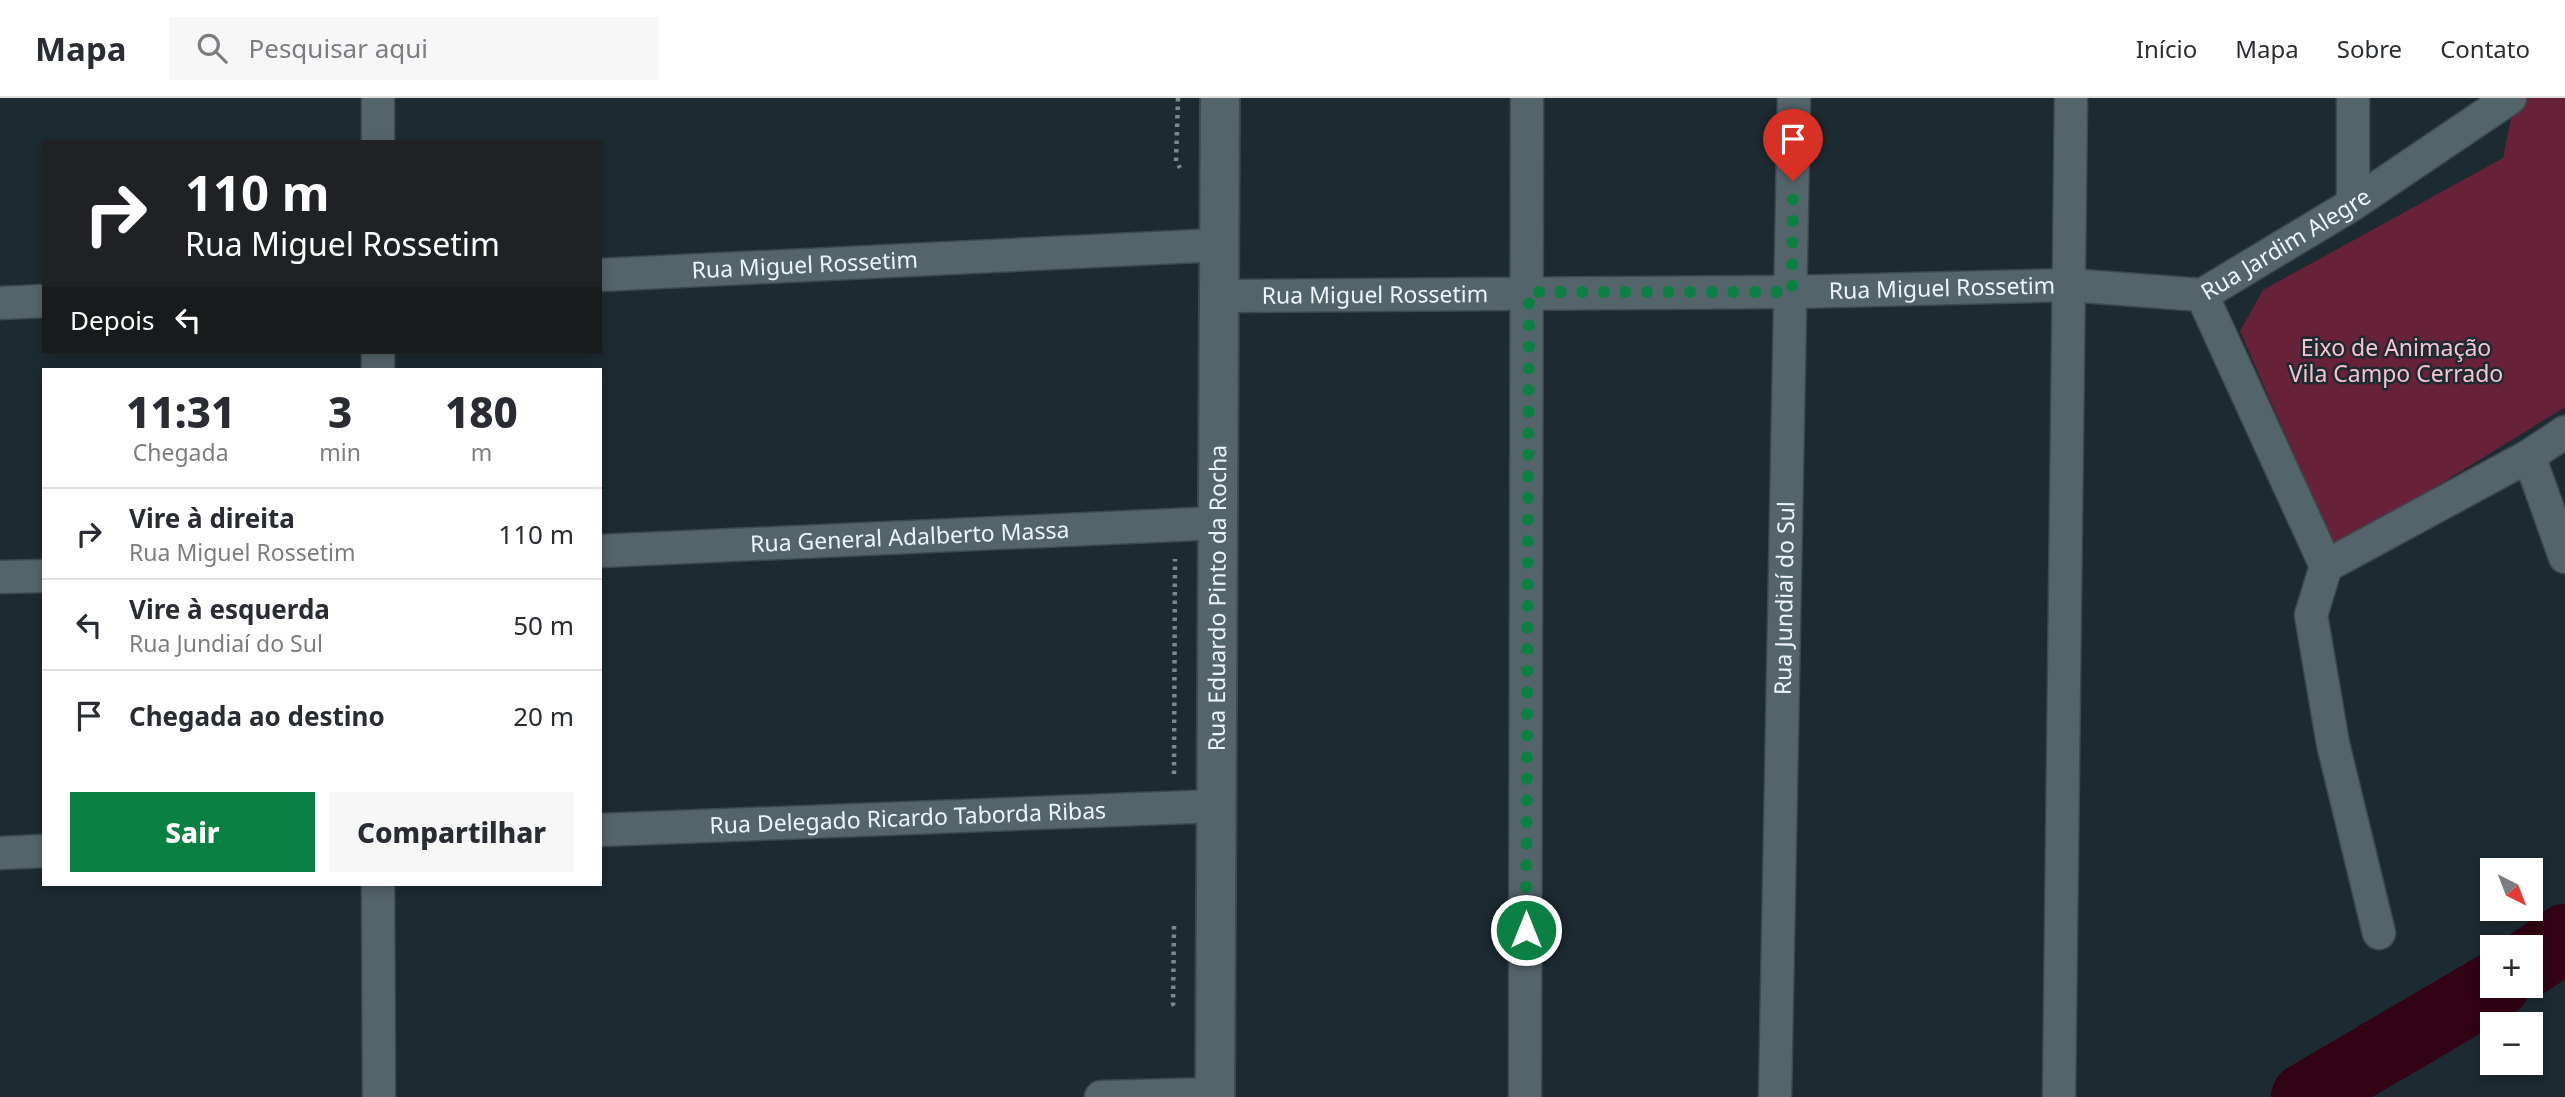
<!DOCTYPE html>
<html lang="pt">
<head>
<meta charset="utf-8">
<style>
  body { margin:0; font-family:"Noto Sans",sans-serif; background:#f7f7f7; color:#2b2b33; height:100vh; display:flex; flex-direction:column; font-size:26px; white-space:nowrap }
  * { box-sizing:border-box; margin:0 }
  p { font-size:23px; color:#7c7c81 }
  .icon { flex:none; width:38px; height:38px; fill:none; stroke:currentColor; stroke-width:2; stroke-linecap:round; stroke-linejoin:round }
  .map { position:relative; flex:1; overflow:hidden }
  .drawer { position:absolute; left:42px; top:270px; width:560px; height:518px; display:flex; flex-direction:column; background:#fff; border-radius:0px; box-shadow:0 4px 10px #0003 }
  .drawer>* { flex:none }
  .guide { position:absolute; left:42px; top:42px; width:560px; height:214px; border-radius:0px; box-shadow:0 4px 10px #0003; background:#202124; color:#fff; overflow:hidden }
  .needle { width:46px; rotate:138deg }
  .buttons { position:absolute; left:2480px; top:760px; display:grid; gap:14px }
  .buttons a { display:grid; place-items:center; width:63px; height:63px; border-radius:0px; background:#fff; box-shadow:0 4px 10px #0003; font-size:35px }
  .pin { position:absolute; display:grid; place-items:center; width:60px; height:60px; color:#fff; margin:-72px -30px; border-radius:50% 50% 50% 0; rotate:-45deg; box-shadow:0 0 7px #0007 }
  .pin .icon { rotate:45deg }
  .me { position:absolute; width:77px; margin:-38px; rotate:0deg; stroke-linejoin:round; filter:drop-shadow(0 0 5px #0008) }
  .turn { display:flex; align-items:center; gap:24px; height:147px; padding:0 28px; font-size:32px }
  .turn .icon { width:91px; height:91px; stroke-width:2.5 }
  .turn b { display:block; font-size:49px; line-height:60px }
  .then { display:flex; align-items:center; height:66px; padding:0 28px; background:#0003; gap:14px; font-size:26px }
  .eta { display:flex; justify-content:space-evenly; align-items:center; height:119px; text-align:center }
  .eta b { font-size:42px; font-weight:800; line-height:49px }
  .button { display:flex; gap:14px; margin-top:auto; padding:14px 28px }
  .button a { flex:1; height:80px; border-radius:0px; background:#0b8043; color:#fff; font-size:28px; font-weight:800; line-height:80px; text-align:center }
  .button a+a { background:#f7f7f7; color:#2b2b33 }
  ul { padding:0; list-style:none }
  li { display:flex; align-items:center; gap:21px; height:91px; padding:0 28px; border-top:2px solid #e1e1e2 }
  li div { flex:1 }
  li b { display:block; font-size:26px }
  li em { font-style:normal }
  header { display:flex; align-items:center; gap:42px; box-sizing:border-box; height:98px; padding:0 35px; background:#fff; border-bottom:2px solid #e1e1e2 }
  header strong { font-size:33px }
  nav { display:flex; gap:38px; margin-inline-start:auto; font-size:24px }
  .search { width:490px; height:63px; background:#f7f7f7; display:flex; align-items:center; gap:18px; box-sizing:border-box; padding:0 24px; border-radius:0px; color:#7c7c81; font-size:26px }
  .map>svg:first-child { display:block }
  .green { fill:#672138 }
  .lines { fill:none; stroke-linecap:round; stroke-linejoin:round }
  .river { stroke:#310314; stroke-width:68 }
  .street-casing { stroke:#3d494f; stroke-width:35 }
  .secondary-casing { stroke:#3d494f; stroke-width:42 }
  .path { stroke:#7d888e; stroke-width:4.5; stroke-dasharray:3.5 5; stroke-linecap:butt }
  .street { stroke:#54646b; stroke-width:32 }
  .secondary { stroke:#54646b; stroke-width:38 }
  .route { stroke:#0b8043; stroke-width:12; stroke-dasharray:0 21.6 }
  .labels { text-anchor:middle; stroke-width:5; stroke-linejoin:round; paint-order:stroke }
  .street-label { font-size:23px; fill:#ebf4f9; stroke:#1c2a31 }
  .park-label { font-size:23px; fill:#f8c3cf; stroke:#1c2a31 }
</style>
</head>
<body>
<header>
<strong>Mapa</strong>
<div class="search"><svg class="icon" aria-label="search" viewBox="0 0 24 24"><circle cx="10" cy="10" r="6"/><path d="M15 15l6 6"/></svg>Pesquisar aqui</div>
<nav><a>Início</a><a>Mapa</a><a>Sobre</a><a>Contato</a></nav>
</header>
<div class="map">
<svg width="2565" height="999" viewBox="0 0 2565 999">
  <rect width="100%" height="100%" fill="#1c2a31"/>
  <path class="green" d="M2515,0H2565V309L2335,451L2240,233L2263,192L2503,60Z"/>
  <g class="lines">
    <path class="river" d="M2530,864L2565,840
      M2305,999L2496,887"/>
    <g class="street-casing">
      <g id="street">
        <path d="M378,0V44"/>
        <path d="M2353,0V106"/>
        <path id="s1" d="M600,177L1219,147"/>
        <path id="s2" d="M1219,198L1792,194L2069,187L2202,197"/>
        <path d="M0,205L44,203"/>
        <path d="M378,254V271"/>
        <path d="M2529,358L2565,459"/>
        <path id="s3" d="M600,453L1218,425"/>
        <path id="s4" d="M2326,468L2202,197L2353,106L2510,0"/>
        <path d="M2326,468L2311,517L2333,646L2379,835"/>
        <path d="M2326,468L2529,358L2565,334"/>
        <path d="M0,479L44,478"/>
        <path id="s5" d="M600,732L1217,708"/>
        <path d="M0,755L44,753"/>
        <path d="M378,786L379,999"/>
        <path d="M1101,999L1215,996"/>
        <path d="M1525,999L1527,0"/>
        <path id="s6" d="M1775,999L1794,0"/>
        <path d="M2059,999L2071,0"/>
      </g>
    </g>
    <g class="secondary-casing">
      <g id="secondary">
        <path id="s7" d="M1215,999L1220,0"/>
      </g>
    </g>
    <path class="path" d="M1178,0L1176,63L1180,70
      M1174,676L1175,461
      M1174,828L1173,906L1176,910"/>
    <use href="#street" class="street"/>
    <use href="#secondary" class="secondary"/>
  </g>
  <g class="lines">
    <path class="route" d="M1526,832L1529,194H1792L1793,83"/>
  </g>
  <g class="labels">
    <g class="street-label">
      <text dy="8" stroke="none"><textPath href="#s4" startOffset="396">Rua Jardim Alegre</textPath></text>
      <text dy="8" stroke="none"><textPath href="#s1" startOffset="205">Rua Miguel Rossetim</textPath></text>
      <text dy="8" stroke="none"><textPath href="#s2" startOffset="723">Rua Miguel Rossetim</textPath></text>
      <text dy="8" stroke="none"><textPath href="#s2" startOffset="156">Rua Miguel Rossetim</textPath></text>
      <text dy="8" stroke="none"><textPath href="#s3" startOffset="310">Rua General Adalberto Massa</textPath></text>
      <text dy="8" stroke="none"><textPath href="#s7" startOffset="499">Rua Eduardo Pinto da Rocha</textPath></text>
      <text dy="8" stroke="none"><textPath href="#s6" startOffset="499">Rua Jundiaí do Sul</textPath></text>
      <text dy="8" stroke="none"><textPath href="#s5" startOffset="308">Rua Delegado Ricardo Taborda Ribas</textPath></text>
    </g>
    <g class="park-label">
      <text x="2396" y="258">Eixo de Animação<tspan x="2396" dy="26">Vila Campo Cerrado</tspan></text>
    </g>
  </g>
</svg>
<div class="buttons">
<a><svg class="needle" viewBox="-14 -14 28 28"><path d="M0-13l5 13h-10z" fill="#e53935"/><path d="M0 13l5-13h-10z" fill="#7c7c81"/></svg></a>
<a>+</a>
<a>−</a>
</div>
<div class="pin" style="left:1793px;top:83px;background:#d93025"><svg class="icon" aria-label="arrive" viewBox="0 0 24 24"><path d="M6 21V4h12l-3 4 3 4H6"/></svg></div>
<svg class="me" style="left:1526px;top:832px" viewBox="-20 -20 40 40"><circle r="17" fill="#0b8043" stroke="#fff" stroke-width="3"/><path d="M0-11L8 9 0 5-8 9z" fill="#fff"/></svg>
<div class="guide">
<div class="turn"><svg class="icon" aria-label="right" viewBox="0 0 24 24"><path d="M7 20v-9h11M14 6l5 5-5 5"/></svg><div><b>110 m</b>Rua Miguel Rossetim</div></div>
<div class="then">Depois<svg class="icon" aria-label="left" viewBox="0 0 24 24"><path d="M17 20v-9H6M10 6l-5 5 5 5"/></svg></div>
</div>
<section class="drawer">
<div class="eta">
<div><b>11:31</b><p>Chegada</p></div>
<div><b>3</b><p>min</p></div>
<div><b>180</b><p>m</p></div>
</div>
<ul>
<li><svg class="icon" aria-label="right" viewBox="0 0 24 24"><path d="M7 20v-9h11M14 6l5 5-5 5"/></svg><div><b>Vire à direita</b><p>Rua Miguel Rossetim</p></div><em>110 m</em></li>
<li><svg class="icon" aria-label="left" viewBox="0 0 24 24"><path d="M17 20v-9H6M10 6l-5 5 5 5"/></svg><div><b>Vire à esquerda</b><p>Rua Jundiaí do Sul</p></div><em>50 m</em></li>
<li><svg class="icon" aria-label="arrive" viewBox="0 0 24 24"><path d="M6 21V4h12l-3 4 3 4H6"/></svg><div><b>Chegada ao destino</b></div><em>20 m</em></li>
</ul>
<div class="button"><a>Sair</a><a>Compartilhar</a></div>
</section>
</div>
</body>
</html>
